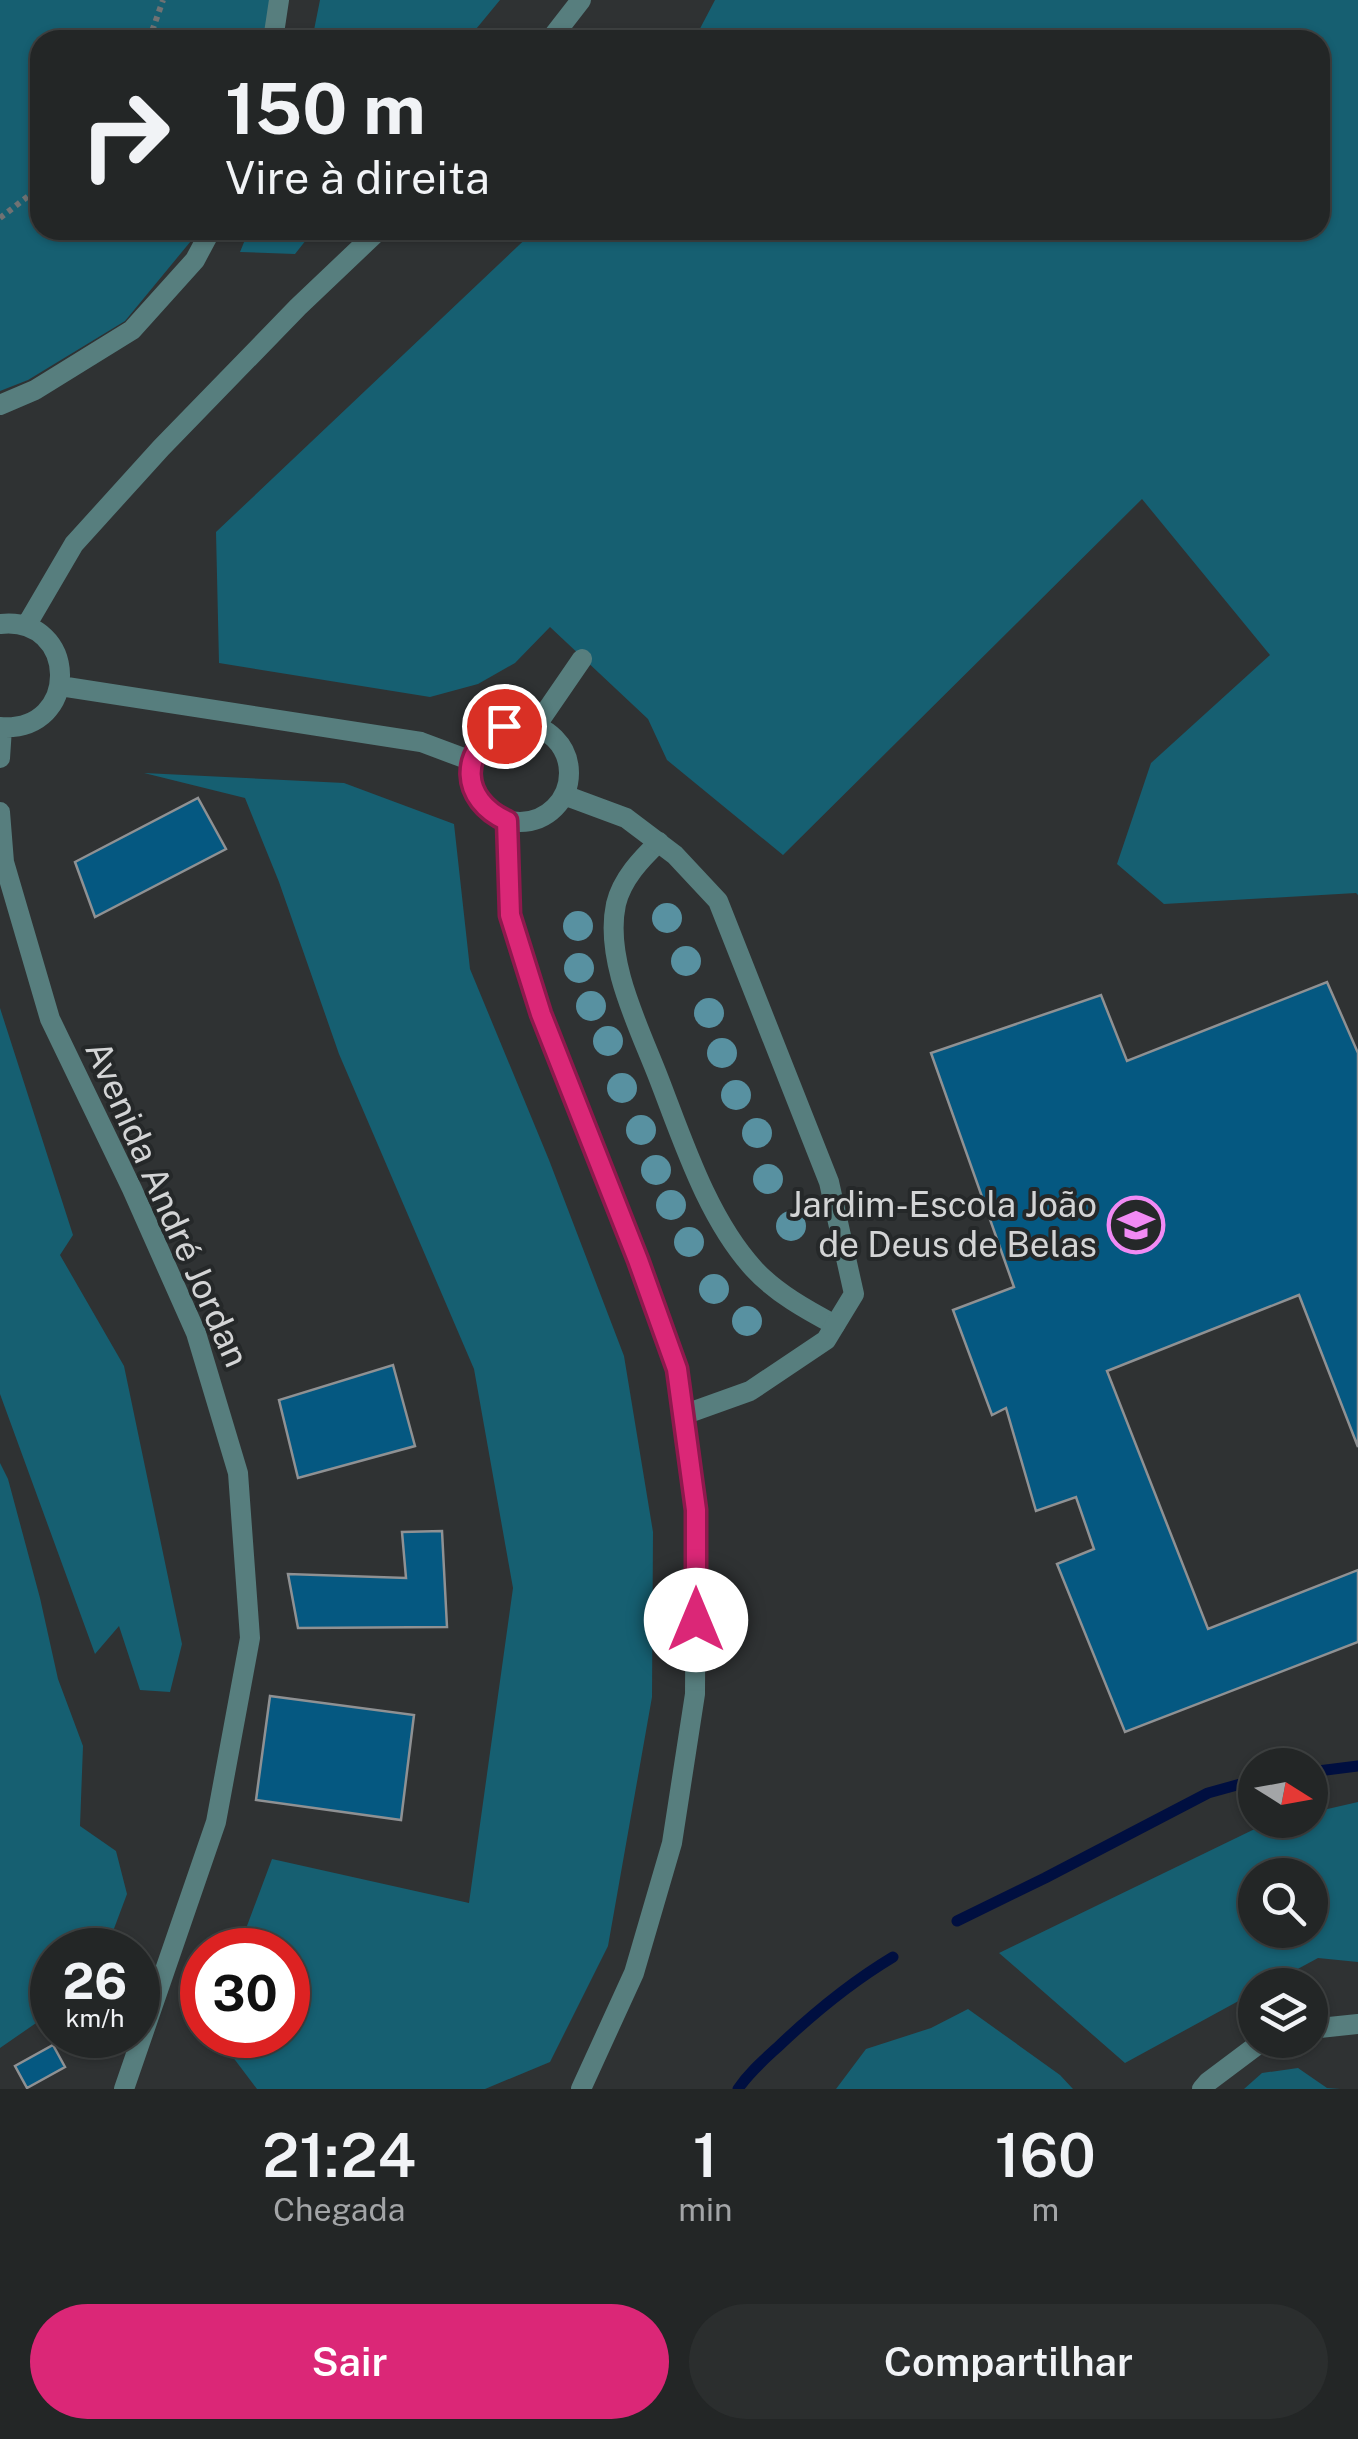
<!DOCTYPE html>
<html lang="pt">
<head>
<meta charset="utf-8">
<style>
  body { margin:0; font-family:"Public Sans",sans-serif; background:#2b2e2e; color:#f1f3f6; height:100vh; display:flex; flex-direction:column; font-size:38px; white-space:nowrap }
  * { box-sizing:border-box; margin:0 }
  p { font-size:32px; color:#a3a5a7 }
  .icon { flex:none; width:55px; height:55px; fill:none; stroke:currentColor; stroke-width:2; stroke-linecap:round; stroke-linejoin:round }
  .map { position:relative; height:2089px; overflow:hidden }
  .side { display:flex; flex-direction:column; background:#232626; flex:1 }
  .side>* { flex:none }
  .banner { position:absolute; left:30px; top:30px; width:1300px; height:210px; border-radius:30px; box-shadow:0 2px 8px #0004,0 0 0 2px #404343; background:#232626; color:#f1f3f6; overflow:hidden }
  .needle { width:65px; rotate:101deg }
  .fabs { position:absolute; left:1238px; top:1748px; display:grid; gap:20px }
  .fabs a { display:grid; place-items:center; width:90px; height:90px; border-radius:50%; background:#232626; box-shadow:0 2px 8px #0004,0 0 0 2px #404343; font-size:50px }
  .speed { position:absolute; left:30px; top:1928px; display:flex; gap:20px; font-size:50px; font-weight:700; text-align:center }
  .speed>* { display:grid; place-content:center; width:130px; height:130px; border-radius:50%; background:#232626; box-shadow:0 2px 8px #0004,0 0 0 2px #404343; line-height:1 }
  .speed small { font-size:25px; font-weight:400 }
  .speed .limit { border:15px solid #d22; background:#fff; color:#111 }
  .pin { position:absolute; display:grid; place-items:center; width:85px; height:85px; color:#fff; margin:-42px; border:5px solid #fff; border-radius:50%; box-shadow:0 2px 10px #0007 }
  .me { position:absolute; width:110px; margin:-55px; rotate:0deg; stroke-linejoin:round; filter:drop-shadow(0 0 8px #0008) }
  .turn { display:flex; align-items:center; gap:35px; height:210px; padding:0 30px; font-size:45px }
  .turn .icon { width:130px; height:130px; stroke-width:2.5 }
  .turn b { display:block; font-size:70px; line-height:85px }
  .eta { display:flex; justify-content:space-evenly; align-items:center; height:170px; text-align:center }
  .eta b { font-size:60px; font-weight:600; line-height:70px }
  .primary-button { display:flex; gap:20px; margin-top:auto; padding:20px 30px }
  .primary-button a { flex:1; height:115px; border-radius:60px; background:#db2777; color:#fff; font-size:40px; font-weight:600; line-height:115px; text-align:center }
  .primary-button a+a { background:#2b2e2e; color:#f1f3f6 }
  .map>svg:first-child { display:block }
  .green { fill:#165f71; fill-rule:evenodd }
  .lines { fill:none; stroke-linecap:round; stroke-linejoin:round }
  .stream { stroke:#000f40; stroke-width:11 }
  .building { fill:#055881; stroke:#8f9193; stroke-width:2.5 }
  .path { stroke:#707273; stroke-width:6; stroke-dasharray:5 5; stroke-linecap:butt }
  .lane { stroke:#577e7e; stroke-width:20 }
  .street { stroke:#577e7e; stroke-width:20 }
  .tree { fill:#5891a1 }
  .route-casing { stroke:#8e194d; stroke-width:25 }
  .route { stroke:#db2777; stroke-width:18 }
  .labels { text-anchor:middle; stroke-width:8; stroke-linejoin:round; paint-order:stroke }
  .street-label { font-size:35px; fill:#d3d4d5; stroke:#252829 }
  .poi-label { font-size:35px; fill:#d3d4d5; stroke:#252829; text-anchor:end }
</style>
</head>
<body>
<div class="map">
<svg width="1358" height="2089" viewBox="0 0 1358 2089">
  <rect width="100%" height="100%" fill="#2f3233"/>
  <path class="green" d="M0,0H270L264,40H40V230H200L125,321L28,380L0,391Z
    M320,0H500L467,40H312Z
    M715,0H1358V895L1356,893L1164,904L1117,864L1151,763L1270,655L1142,499L783,855L667,760L648,719L550,627L515,663L478,684L430,697L219,663L216,532L535,230H1320V40H694Z
    M249,230H314L295,254L240,252Z
    M144,773L344,783L454,824L470,969L549,1160L624,1356L653,1532L652,1697L608,1946L550,2062L485,2089H257L226,2048L224,2035H288V1950H238L272,1859L469,1903L513,1588L474,1369L339,1054L279,882L245,798Z
    M0,1008L73,1235L60,1255L124,1366L182,1644L170,1692L140,1690L119,1626L95,1654L0,1394Z
    M0,1463L8,1479L40,1598L58,1679L83,1746L80,1826L116,1851L127,1894L106,1950H52V2012L0,2048Z
    M1358,1802V1962L1318,1958L1268,1985H1255V1992L1125,2063L999,1953L1265,1824L1283,1820H1310V1813ZM1255,1875H1310V1930H1255Z
    M968,2009L1060,2075L1073,2089H836L866,2049L931,2028Z
    M1298,2068L1327,2088L1340,2089H1244L1262,2073Z"/>
  <g class="lines">
    <path class="stream" d="M1310,1772L1358,1766
      M957,1921L1045,1878L1208,1793L1255,1780
      M738,2089C750,2071 766,2058 781,2044C816,2011 853,1981 893,1957"/>
  </g>
  <path class="building" d="M198,798L226,849L95,917L75,862Z
    M1327,982L1358,1053V1447L1299,1295L1107,1371L1208,1629L1358,1570V1642L1125,1732L1057,1564L1094,1549L1076,1497L1036,1511L1006,1408L992,1415L953,1310L1014,1287L931,1053L1101,995L1127,1061Z
    M393,1365L415,1446L298,1478L279,1400Z
    M442,1531L447,1627L298,1628L288,1574L406,1578L402,1532Z
    M270,1696L414,1715L401,1820L256,1800Z
    M53,2045L65,2067L27,2088L15,2066Z"/>
  <g class="lines">
    <path class="path" d="M149,40L163,0
      M0,218L40,187"/>
    <path class="lane" d="M659,842C641,859 622,879 616,904C604,960 639,1027 659,1079C683,1141 708,1219 754,1269C776,1293 807,1310 835,1325"/>
    <path class="street" d="M273,40L279,0
      M550,40L581,0
      M0,405L35,390L132,330L195,260L211,230
      M0,624C78,615 82,733 0,727
      M26,626L74,544L161,448L298,307L379,230
      M60,686L421,742L472,761
      M471 773a49 49 0 1 1 98 0a49 49 0 1 1-98 0Z
      M536,726L582,659
      M0,758L2,728
      M564,795L626,818L675,855L718,901L829,1182L854,1294L826,1340L750,1391L683,1415
      M0,812L4,862L50,1019L132,1189L196,1333L238,1473L250,1638L216,1822L124,2089
      M507,821L510,915L541,1013L638,1260L677,1369L696,1510L695,1694L672,1843L634,1973L581,2089
      M1310,2029L1358,2024
      M1202,2089L1208,2082L1264,2040"/>
  </g>
  <g class="tree">
    <circle cx="667" cy="918" r="15"/>
    <circle cx="578" cy="926" r="15"/>
    <circle cx="686" cy="961" r="15"/>
    <circle cx="579" cy="968" r="15"/>
    <circle cx="591" cy="1006" r="15"/>
    <circle cx="709" cy="1013" r="15"/>
    <circle cx="608" cy="1041" r="15"/>
    <circle cx="722" cy="1053" r="15"/>
    <circle cx="622" cy="1088" r="15"/>
    <circle cx="736" cy="1095" r="15"/>
    <circle cx="641" cy="1130" r="15"/>
    <circle cx="757" cy="1133" r="15"/>
    <circle cx="656" cy="1170" r="15"/>
    <circle cx="768" cy="1179" r="15"/>
    <circle cx="671" cy="1205" r="15"/>
    <circle cx="791" cy="1226" r="15"/>
    <circle cx="689" cy="1242" r="15"/>
    <circle cx="714" cy="1289" r="15"/>
    <circle cx="747" cy="1321" r="15"/>
  </g>
  <g class="lines">
    <g class="route-casing">
      <path id="route" d="M504,726C458,750 460,800 507,821L510,915L541,1014L638,1260L677,1369L696,1510V1620"/>
    </g>
    <use href="#route" class="route"/>
  </g>
  <defs>
    <g id="school-ring" transform="scale(2.875)"><circle r="9.5" fill="#252829" stroke="#f18af4" stroke-width="1.5"/><path d="M0-5L7-2L0 1L-7-2ZM-4 1L0 2.5L4 1V4Q0 6-4 4Z" fill="#f18af4"/></g>
  </defs>
  <g fill-rule="evenodd">
    <use href="#school-ring" x="1136" y="1225"/>
  </g>
  <g class="labels">
    <g class="street-label">
      <text transform="translate(167 1204) rotate(66)" y="12">Avenida André Jordan</text>
    </g>
    <g class="poi-label">
      <text x="1097" y="1217">Jardim-Escola João<tspan x="1097" dy="40">de Deus de Belas</tspan></text>
    </g>
  </g>
</svg>
<div class="fabs">
<a><svg class="needle" viewBox="-14 -14 28 28"><path d="M0-13l5 13h-10z" fill="#e53935"/><path d="M0 13l5-13h-10z" fill="#a3a5a7"/></svg></a>
<a><svg class="icon" aria-label="search" viewBox="0 0 24 24"><circle cx="10" cy="10" r="6"/><path d="M15 15l6 6"/></svg></a>
<a><svg class="icon" aria-label="layers" viewBox="0 0 24 24"><path d="M12 4l9 5-9 5-9-5zM3 14l9 5 9-5"/></svg></a>
</div>
<div class="speed"><div>26<small>km/h</small></div><div class="limit">30</div></div>
<div class="pin" style="left:504px;top:726px;background:#d93025"><svg class="icon" aria-label="arrive" viewBox="0 0 24 24"><path d="M6 21V4h12l-3 4 3 4H6"/></svg></div>
<svg class="me" style="left:696px;top:1620px" viewBox="-20 -20 40 40"><circle r="19" fill="#fff"/><path d="M0-13L10 11 0 6-10 11z" fill="#db2777"/></svg>
<div class="banner">
<div class="turn"><svg class="icon" aria-label="right" viewBox="0 0 24 24"><path d="M7 20v-9h11M14 6l5 5-5 5"/></svg><div><b>150 m</b>Vire à direita</div></div>
</div>
</div>
<section class="side">
<div class="eta">
<div><b>21:24</b><p>Chegada</p></div>
<div><b>1</b><p>min</p></div>
<div><b>160</b><p>m</p></div>
</div>
<div class="primary-button"><a>Sair</a><a>Compartilhar</a></div>
</section>
</body>
</html>
